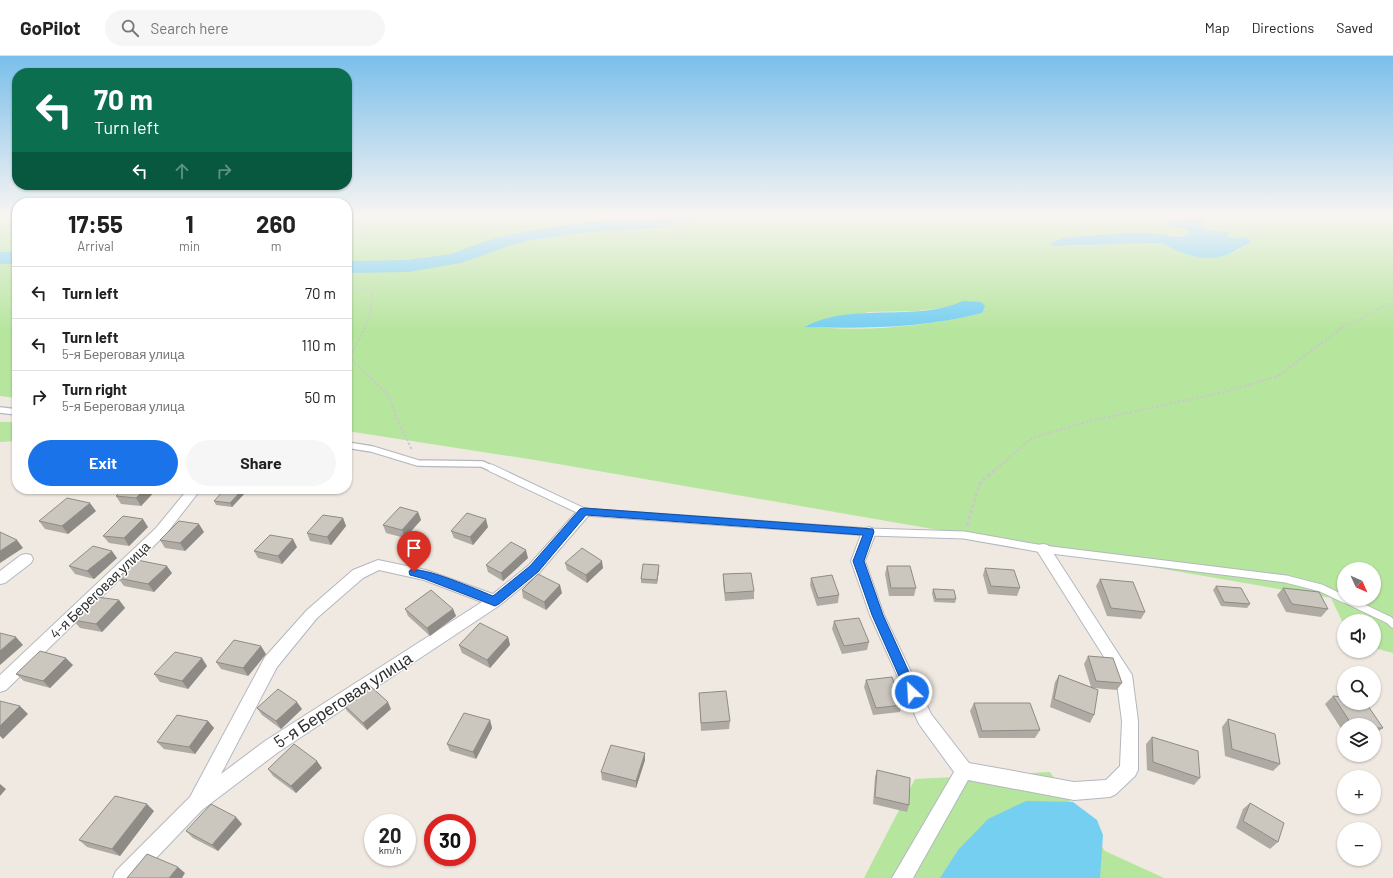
<!DOCTYPE html>
<html lang="en">
<head>
<meta charset="utf-8">
<style>
  body { margin:0; font-family:Barlow,sans-serif; background:#f6f6f6; color:#222; height:100vh; display:flex; flex-direction:column; font-size:15px; white-space:nowrap }
  * { box-sizing:border-box; margin:0 }
  p { font-size:13px; color:#767676 }
  .icon { flex:none; width:22px; height:22px; fill:none; stroke:currentColor; stroke-width:2; stroke-linecap:round; stroke-linejoin:round }
  .map { position:relative; flex:1; overflow:hidden }
  .sheet { position:absolute; left:12px; top:142px; width:340px; height:296px; display:flex; flex-direction:column; background:#fff; border-radius:16px; box-shadow:0 1px 3px #0004 }
  .sheet>* { flex:none }
  .guide { position:absolute; left:12px; top:12px; width:340px; height:122px; border-radius:16px; box-shadow:0 1px 3px #0004; background:#0b6e4f; color:#fff; overflow:hidden }
  .needle { width:26px; rotate:135deg }
  .fabs { position:absolute; left:1337px; top:506px; display:grid; gap:8px }
  .fabs a { display:grid; place-items:center; width:44px; height:44px; border-radius:50%; background:#fff; box-shadow:0 1px 3px #0004; font-size:20px }
  .speed { position:absolute; left:364px; top:758px; display:flex; gap:8px; font-size:20px; font-weight:700; text-align:center }
  .speed>* { display:grid; place-content:center; width:52px; height:52px; border-radius:50%; background:#fff; box-shadow:0 1px 3px #0004; line-height:1 }
  .speed small { font-size:10px; font-weight:400 }
  .speed .limit { border:6px solid #d22; background:#fff; color:#111 }
  .pin { position:absolute; display:grid; place-items:center; width:34px; height:34px; color:#fff; margin:-41px -17px; border-radius:50% 50% 50% 0; rotate:-45deg; box-shadow:0 0 4px #0007 }
  .pin .icon { rotate:45deg }
  .me { position:absolute; width:44px; margin:-22px; rotate:335deg; stroke-linejoin:round; filter:drop-shadow(0 0 3px #0008) }
  .turn { display:flex; align-items:center; gap:14px; height:84px; padding:0 16px; font-size:18px }
  .turn .icon { width:52px; height:52px; stroke-width:2.5 }
  .turn b { display:block; font-size:28px; line-height:34px }
  .lanes { display:flex; align-items:center; height:38px; padding:0 16px; background:#0003; justify-content:center; gap:20px; direction:ltr }
  .lanes .off { opacity:.35 }
  .eta { display:flex; justify-content:space-evenly; align-items:center; height:68px; text-align:center }
  .eta b { font-size:24px; font-weight:700; line-height:28px }
  .action { display:flex; gap:8px; margin-top:auto; padding:8px 16px }
  .action a { flex:1; height:46px; border-radius:24px; background:#1a73e8; color:#fff; font-size:16px; font-weight:700; line-height:46px; text-align:center }
  .action a+a { background:#f6f6f6; color:#222 }
  ul { padding:0; list-style:none }
  li { display:flex; align-items:center; gap:12px; height:52px; padding:0 16px; border-top:1px solid #e0e0e0 }
  li div { flex:1 }
  li b { display:block; font-size:15px }
  li em { font-style:normal }
  header { display:flex; align-items:center; gap:24px; box-sizing:border-box; height:56px; padding:0 20px; background:#fff; border-bottom:1px solid #e0e0e0 }
  header strong { font-size:19px }
  nav { display:flex; gap:22px; margin-inline-start:auto; font-size:14px }
  .search { width:280px; height:36px; background:#f6f6f6; display:flex; align-items:center; gap:10px; box-sizing:border-box; padding:0 14px; border-radius:22px; color:#767676; font-size:15px }
  .map>svg:first-child { display:block }
  .green { fill:#b6e59e; fill-rule:evenodd }
  .water { fill:#75cff0 }
  .lines { fill:none; stroke-linecap:round; stroke-linejoin:round }
  .river { fill:#75cff0; fill-rule:evenodd }
  .service-far1-casing { stroke:#b4b7c1; stroke-width:8 }
  .service-casing { stroke:#b4b7c1; stroke-width:9 }
  .minor-casing { stroke:#b4b7c1; stroke-width:2 }
  .path-far2 { stroke:#c9c9c9; stroke-width:1.5; stroke-dasharray:2 1.5; stroke-linecap:butt }
  .path-far1 { stroke:#c9c9c9; stroke-width:2; stroke-dasharray:2.5 2; stroke-linecap:butt }
  .path { stroke:#c9c9c9; stroke-width:3; stroke-dasharray:3.5 2.5; stroke-linecap:butt }
  .service-far1 { stroke:#fff; stroke-width:5.5 }
  .service { stroke:#fff; stroke-width:7 }
  .minor { fill:#fff; fill-rule:evenodd }
  .wall { fill:#afaba4 }
  .shaded-wall { fill:#8e8b86 }
  .building { fill:#cbc7bf; stroke:#8e8b86 }
  .route { fill:#1a73e8; stroke:#114b97 }
  .labels { text-anchor:middle; stroke-width:3; stroke-linejoin:round; paint-order:stroke }
  .street-label { font-size:14px; fill:#2e2e2e; stroke:#fff }
  .near-street-label { font-size:17px; fill:#2e2e2e; stroke:#fff }
</style>
</head>
<body>
<header>
<strong>GoPilot</strong>
<div class="search"><svg class="icon" aria-label="search" viewBox="0 0 24 24"><circle cx="10" cy="10" r="6"/><path d="M15 15l6 6"/></svg>Search here</div>
<nav><a>Map</a><a>Directions</a><a>Saved</a></nav>
</header>
<div class="map">
<svg width="1393" height="822" viewBox="0 0 1393 822">
  <rect width="100%" height="100%" fill="#efe9e1"/>
  <path class="green" d="M0,160H17V342L0,340Z
    M347,160H1182L1167,166L1166,169L1185,173L1190,176L1187,179L1178,180L1118,178L1062,182L1065,190L1160,187L1185,198L1201,202L1227,199L1244,191L1251,184L1248,182L1231,183L1227,180L1228,176L1206,174L1199,170L1205,165L1216,160H1393V597L1374,592V565H1344V569L1331,542L535,404L347,375ZM948,251L981,257C927,270 861,277 805,270L869,256L917,255ZM1344,513H1374V543H1344Z
    M0,366H17V385L0,386Z
    M1050,716L1105,795L1164,822H864L915,723Z"/>
  <path class="water" d="M1182,160H1216L1205,165L1200,170L1206,174L1228,176L1231,178L1227,180C1235,185 1244,179 1251,184L1250,187L1227,199L1215,202H1201L1185,198L1160,187L1054,190L1051,187L1062,182C1091,180 1121,176 1151,177C1163,177 1180,186 1190,176L1185,173L1166,169L1167,166Z
    M963,245L981,246L985,250L982,257C923,272 864,273 804,271C854,245 914,267 963,245Z
    M1026,745L1073,746L1097,764L1103,779L1100,822H940L958,794L988,763Z"/>
  <g class="lines">
    <path class="river" d="M662,160H695L693,164L656,172L579,177L527,185L506,191L461,207L408,216L347,217V205L408,204L451,198L492,183L527,175L579,167Z
      M0,196H17V208H0Z"/>
    <g class="service-far1-casing">
      <path id="service-far1" d="M0,354L17,356
        M347,389L372,393L418,407L482,408L493,413"/>
    </g>
    <g class="service-casing">
      <path id="service" d="M491,412L584,456L869,476L964,479L1043,493L1286,523L1321,532L1344,543
        M1345,543L1389,564L1393,568"/>
    </g>
    <g class="minor-casing">
      <path id="minor" d="M188,433H201L166,478L6,634L0,636V619L156,472Z
        M584,452L589,453L590,456L589,459L539,517L500,549L277,697L202,754L137,822H113L116,815L190,741L265,601L307,554L353,514L378,504L426,514L493,538L529,509L579,453ZM379,514L424,524L482,546L265,685L221,718L277,611L317,562L363,522Z
        M869,471L874,473L876,476L865,505L884,559L931,658L969,707L1074,726L1106,724L1120,710L1122,665L1116,620L1036,493L1038,489L1043,488L1048,489L1132,619L1138,665V714L1135,720L1116,738L1110,741L1074,744L968,724L913,822H892L954,716L919,668L870,559L851,505L862,476L864,473Z
        M26,498L31,499L33,503L31,507L5,527L0,528V515L21,499Z"/>
    </g>
    <path class="path-far2" d="M347,230L372,236L370,260L364,272
      M1342,272L1393,246"/>
    <path class="path-far1" d="M365,271L350,302L389,340L400,370L412,394
      M996,413L1032,382L1090,365L1224,336L1278,320L1343,271"/>
    <path class="path" d="M967,469L980,427L997,412"/>
    <use href="#service-far1" class="service-far1"/>
    <use href="#service" class="service"/>
    <use href="#minor" class="minor"/>
  </g>
  <path class="wall" d="M123,433H157L141,450L121,448L116,440Z
    M243,433L245,437L232,451L216,449L214,445Z
    M96,455L68,478L45,473L39,465Z
    M418,456L421,464L405,482L386,477L383,469Z
    M343,462L346,470L331,489L310,485L307,477Z
    M148,471L129,490L109,487L103,480Z
    M488,471L473,489L454,482L451,475Z
    M204,476L185,495L165,492L160,484Z
    M297,491L282,508L258,502L254,495Z
    M117,502L94,523L75,518L69,510Z
    M528,502L503,525L488,516L486,509Z
    M565,507L603,512L587,527L567,514Z
    M887,510L916,532L914,540H889L885,518Z
    M985,512L1020,532L1017,540L988,538L983,519Z
    M659,513L657,528L641,527V523Z
    M172,517L154,536L124,530L118,522Z
    M723,518L754,535V543L725,545L723,526Z
    M811,522L839,539L838,547L817,550L810,529Z
    M1100,523L1145,556L1141,563L1107,560L1096,530Z
    M1216,530L1250,548L1247,552L1221,550L1213,534Z
    M1283,532L1328,553L1321,561L1286,556L1277,539Z
    M933,533L956,543L955,547L934,546L932,537Z
    M522,534L562,537L546,554L523,542Z
    M119,544L125,552L102,576L80,572L73,564Z
    M405,553H453L456,560L430,580L408,560Z
    M834,565L869,586L867,594L842,598L832,573Z
    M508,581L510,589L490,612L462,597L459,589Z
    M266,598L248,620L221,613L216,606Z
    M1088,600L1122,627L1117,634L1093,632L1094,659L1090,667L1050,651L1055,626L1059,619L1091,631L1084,608Z
    M73,609L50,632L24,625L16,618Z
    M207,610L188,633L160,626L154,618Z
    M866,624L902,649L900,656L873,659L864,631Z
    M699,637L730,665L729,673L701,675Z
    M1333,640L1383,672L1374,679V669H1344V677L1325,648Z
    M974,647L1040,674L1035,682H979L970,655Z
    M343,648L391,653L367,674L347,655Z
    M257,652L302,653L281,673L262,659Z
    M1228,663L1280,708L1273,715L1225,700L1222,671Z
    M490,664L492,672L476,703L450,695L447,688Z
    M208,665L214,672L195,698L164,693L157,686Z
    M1152,681L1200,722L1194,729L1147,714L1146,688Z
    M645,704L636,732L602,724L601,716Z
    M322,712L296,737L273,720L268,713Z
    M877,714L909,749L907,756L873,748L875,721Z
    M1250,747L1278,786L1270,793L1236,772L1243,753Z
    M154,755L120,800L87,791L79,784Z
    M242,768L218,795L193,782L186,775Z"/>
  <path class="shaded-wall" d="M145,433H157L141,450L136,442Z
    M243,433L245,437L232,451L230,447Z
    M90,447L96,455L68,478L62,470Z
    M418,456L421,464L405,482L402,474Z
    M343,462L346,470L331,489L327,481Z
    M143,463L148,471L129,490L124,482Z
    M486,463L488,471L473,489L470,481Z
    M199,468L204,476L185,495L180,487Z
    M293,483L297,491L282,508L278,500Z
    M17,484L23,492L0,507V495Z
    M526,494L528,502L503,525L501,517Z
    M112,495L117,502L94,523L87,515Z
    M602,505L603,512L587,527L586,519Z
    M659,509V513L657,528V524Z
    M167,510L172,517L154,536L148,528Z
    M560,529L562,537L546,554L544,546Z
    M119,544L125,552L102,576L96,568Z
    M453,553L456,560L430,580L427,572Z
    M16,581L23,589L0,609V595Z
    M508,581L510,589L490,612L487,604Z
    M261,590L266,598L248,620L243,612Z
    M66,602L73,609L50,632L43,625Z
    M202,602L207,610L188,633L182,625Z
    M297,646L302,653L281,673L276,665Z
    M388,646L391,653L367,674L363,667Z
    M20,650L28,658L3,683L0,680V670Z
    M490,664L492,672L476,703L473,696Z
    M208,665L214,672L195,698L189,691Z
    M645,697V704L636,732V725Z
    M317,705L322,712L296,737L291,730Z
    M0,728L6,733L0,740Z
    M147,748L154,755L120,800L112,793Z
    M236,761L242,768L218,795L212,789Z
    M178,811L185,817L182,822H169Z"/>
  <path class="building" d="M123,433H145L136,442L116,440Z
    M225,433H243L230,447L214,445Z
    M67,442L90,447L62,470L39,465Z
    M400,451L418,456L402,474L383,469Z
    M467,457L486,463L470,481L451,475Z
    M323,459L343,462L327,481L307,477Z
    M123,460L143,463L124,482L103,480Z
    M179,465L199,468L180,487L160,484Z
    M0,476L17,484L0,495Z
    M270,479L293,483L278,500L254,495Z
    M511,486L526,494L501,517L486,509Z
    M93,490L112,495L87,515L69,510Z
    M582,492L602,505L586,519L565,507Z
    M137,504L167,510L148,528L118,522Z
    M643,508L659,509L657,524L641,523Z
    M887,510H910L916,532H891Z
    M985,512L1014,514L1020,532L991,530Z
    M751,517L754,535L725,537L723,518Z
    M538,518L560,529L544,546L522,534Z
    M832,519L839,539L818,542L811,522Z
    M1100,523L1133,526L1145,556L1111,552Z
    M1216,530L1241,532L1250,548L1224,546Z
    M1283,532L1319,536L1328,553L1292,548Z
    M933,533L954,534L956,543H936Z
    M431,534L453,553L427,572L405,553Z
    M97,541L119,544L96,568L73,564Z
    M859,562L869,586L844,590L834,565Z
    M480,567L508,581L487,604L459,589Z
    M0,577L16,581L0,595Z
    M234,584L261,590L243,612L216,606Z
    M40,595L66,602L43,625L16,618Z
    M175,596L202,602L182,625L154,618Z
    M1088,600L1113,602L1122,627L1096,625Z
    M1059,619L1098,634L1094,659L1054,643Z
    M892,621L902,649L876,652L866,624Z
    M368,628L388,646L363,667L343,648Z
    M278,633L297,646L276,665L257,652Z
    M726,635L730,665L701,667L699,637Z
    M1333,640L1344,641V647H1366L1383,672H1374V669H1352Z
    M0,645L20,650L0,670Z
    M974,647H1030L1040,674L982,675Z
    M464,657L490,664L473,696L447,688Z
    M177,659L208,665L189,691L157,686Z
    M1228,663L1275,678L1280,708L1232,693Z
    M1152,681L1198,695L1200,722L1153,706Z
    M294,688L317,705L291,730L268,713Z
    M611,689L645,697L636,725L601,716Z
    M877,714L910,722L909,749L875,741Z
    M115,740L147,748L112,793L79,784Z
    M1250,747L1284,767L1278,786L1243,765Z
    M211,748L236,761L212,789L186,775Z
    M147,798L178,811L169,822H127Z"/>
  <linearGradient id="sky" x2="0" y2="1"><stop stop-color="#7abfeb"/><stop offset="0.58" stop-color="#f8f5f2"/><stop offset="1" stop-color="#f8f5f2" stop-opacity="0"/></linearGradient>
  <rect width="1393" height="275" fill="url(#sky)"/>
  <path class="route" d="M584,452L873,473L874,476L864,505L883,559L918,636L916,640L912,642L908,640L906,636L872,559L853,505L863,479L586,459L538,516L499,548L495,550L425,523L410,519L409,516L410,514C423,510 478,534 493,540L530,510L580,453Z"/>
  <g class="labels">
    <g class="street-label">
      <text transform="translate(100 534) rotate(-44)" y="5">4-я Береговая улица</text>
    </g>
    <g class="near-street-label">
      <text transform="translate(343 644) rotate(-33)" y="6">5-я Береговая улица</text>
    </g>
  </g>
</svg>
<div class="fabs">
<a><svg class="needle" viewBox="-14 -14 28 28"><path d="M0-13l5 13h-10z" fill="#e53935"/><path d="M0 13l5-13h-10z" fill="#767676"/></svg></a>
<a><svg class="icon" aria-label="sound" viewBox="0 0 24 24"><path d="M4 9h4l5-4v14l-5-4H4zM17 9q2 3 0 6"/></svg></a>
<a><svg class="icon" aria-label="search" viewBox="0 0 24 24"><circle cx="10" cy="10" r="6"/><path d="M15 15l6 6"/></svg></a>
<a><svg class="icon" aria-label="layers" viewBox="0 0 24 24"><path d="M12 4l9 5-9 5-9-5zM3 14l9 5 9-5"/></svg></a>
<a>+</a>
<a>−</a>
</div>
<div class="speed"><div>20<small>km/h</small></div><div class="limit">30</div></div>
<div class="pin" style="left:414px;top:516px;background:#d93025"><svg class="icon" aria-label="arrive" viewBox="0 0 24 24"><path d="M6 21V4h12l-3 4 3 4H6"/></svg></div>
<svg class="me" style="left:912px;top:636px" viewBox="-20 -20 40 40"><circle r="17" fill="#1a73e8" stroke="#fff" stroke-width="3"/><path d="M0-11L8 9 0 5-8 9z" fill="#fff"/></svg>
<div class="guide">
<div class="turn"><svg class="icon" aria-label="left" viewBox="0 0 24 24"><path d="M17 20v-9H6M10 6l-5 5 5 5"/></svg><div><b>70 m</b>Turn left</div></div>
<div class="lanes"><svg class="icon" aria-label="left" viewBox="0 0 24 24"><path d="M17 20v-9H6M10 6l-5 5 5 5"/></svg><svg class="icon off" aria-label="ahead" viewBox="0 0 24 24"><path d="M12 20V5M6 11l6-6 6 6"/></svg><svg class="icon off" aria-label="right" viewBox="0 0 24 24"><path d="M7 20v-9h11M14 6l5 5-5 5"/></svg></div>
</div>
<section class="sheet">
<div class="eta">
<div><b>17:55</b><p>Arrival</p></div>
<div><b>1</b><p>min</p></div>
<div><b>260</b><p>m</p></div>
</div>
<ul>
<li><svg class="icon" aria-label="left" viewBox="0 0 24 24"><path d="M17 20v-9H6M10 6l-5 5 5 5"/></svg><div><b>Turn left</b></div><em>70 m</em></li>
<li><svg class="icon" aria-label="left" viewBox="0 0 24 24"><path d="M17 20v-9H6M10 6l-5 5 5 5"/></svg><div><b>Turn left</b><p>5-я Береговая улица</p></div><em>110 m</em></li>
<li><svg class="icon" aria-label="right" viewBox="0 0 24 24"><path d="M7 20v-9h11M14 6l5 5-5 5"/></svg><div><b>Turn right</b><p>5-я Береговая улица</p></div><em>50 m</em></li>
</ul>
<div class="action"><a>Exit</a><a>Share</a></div>
</section>
</div>
</body>
</html>
